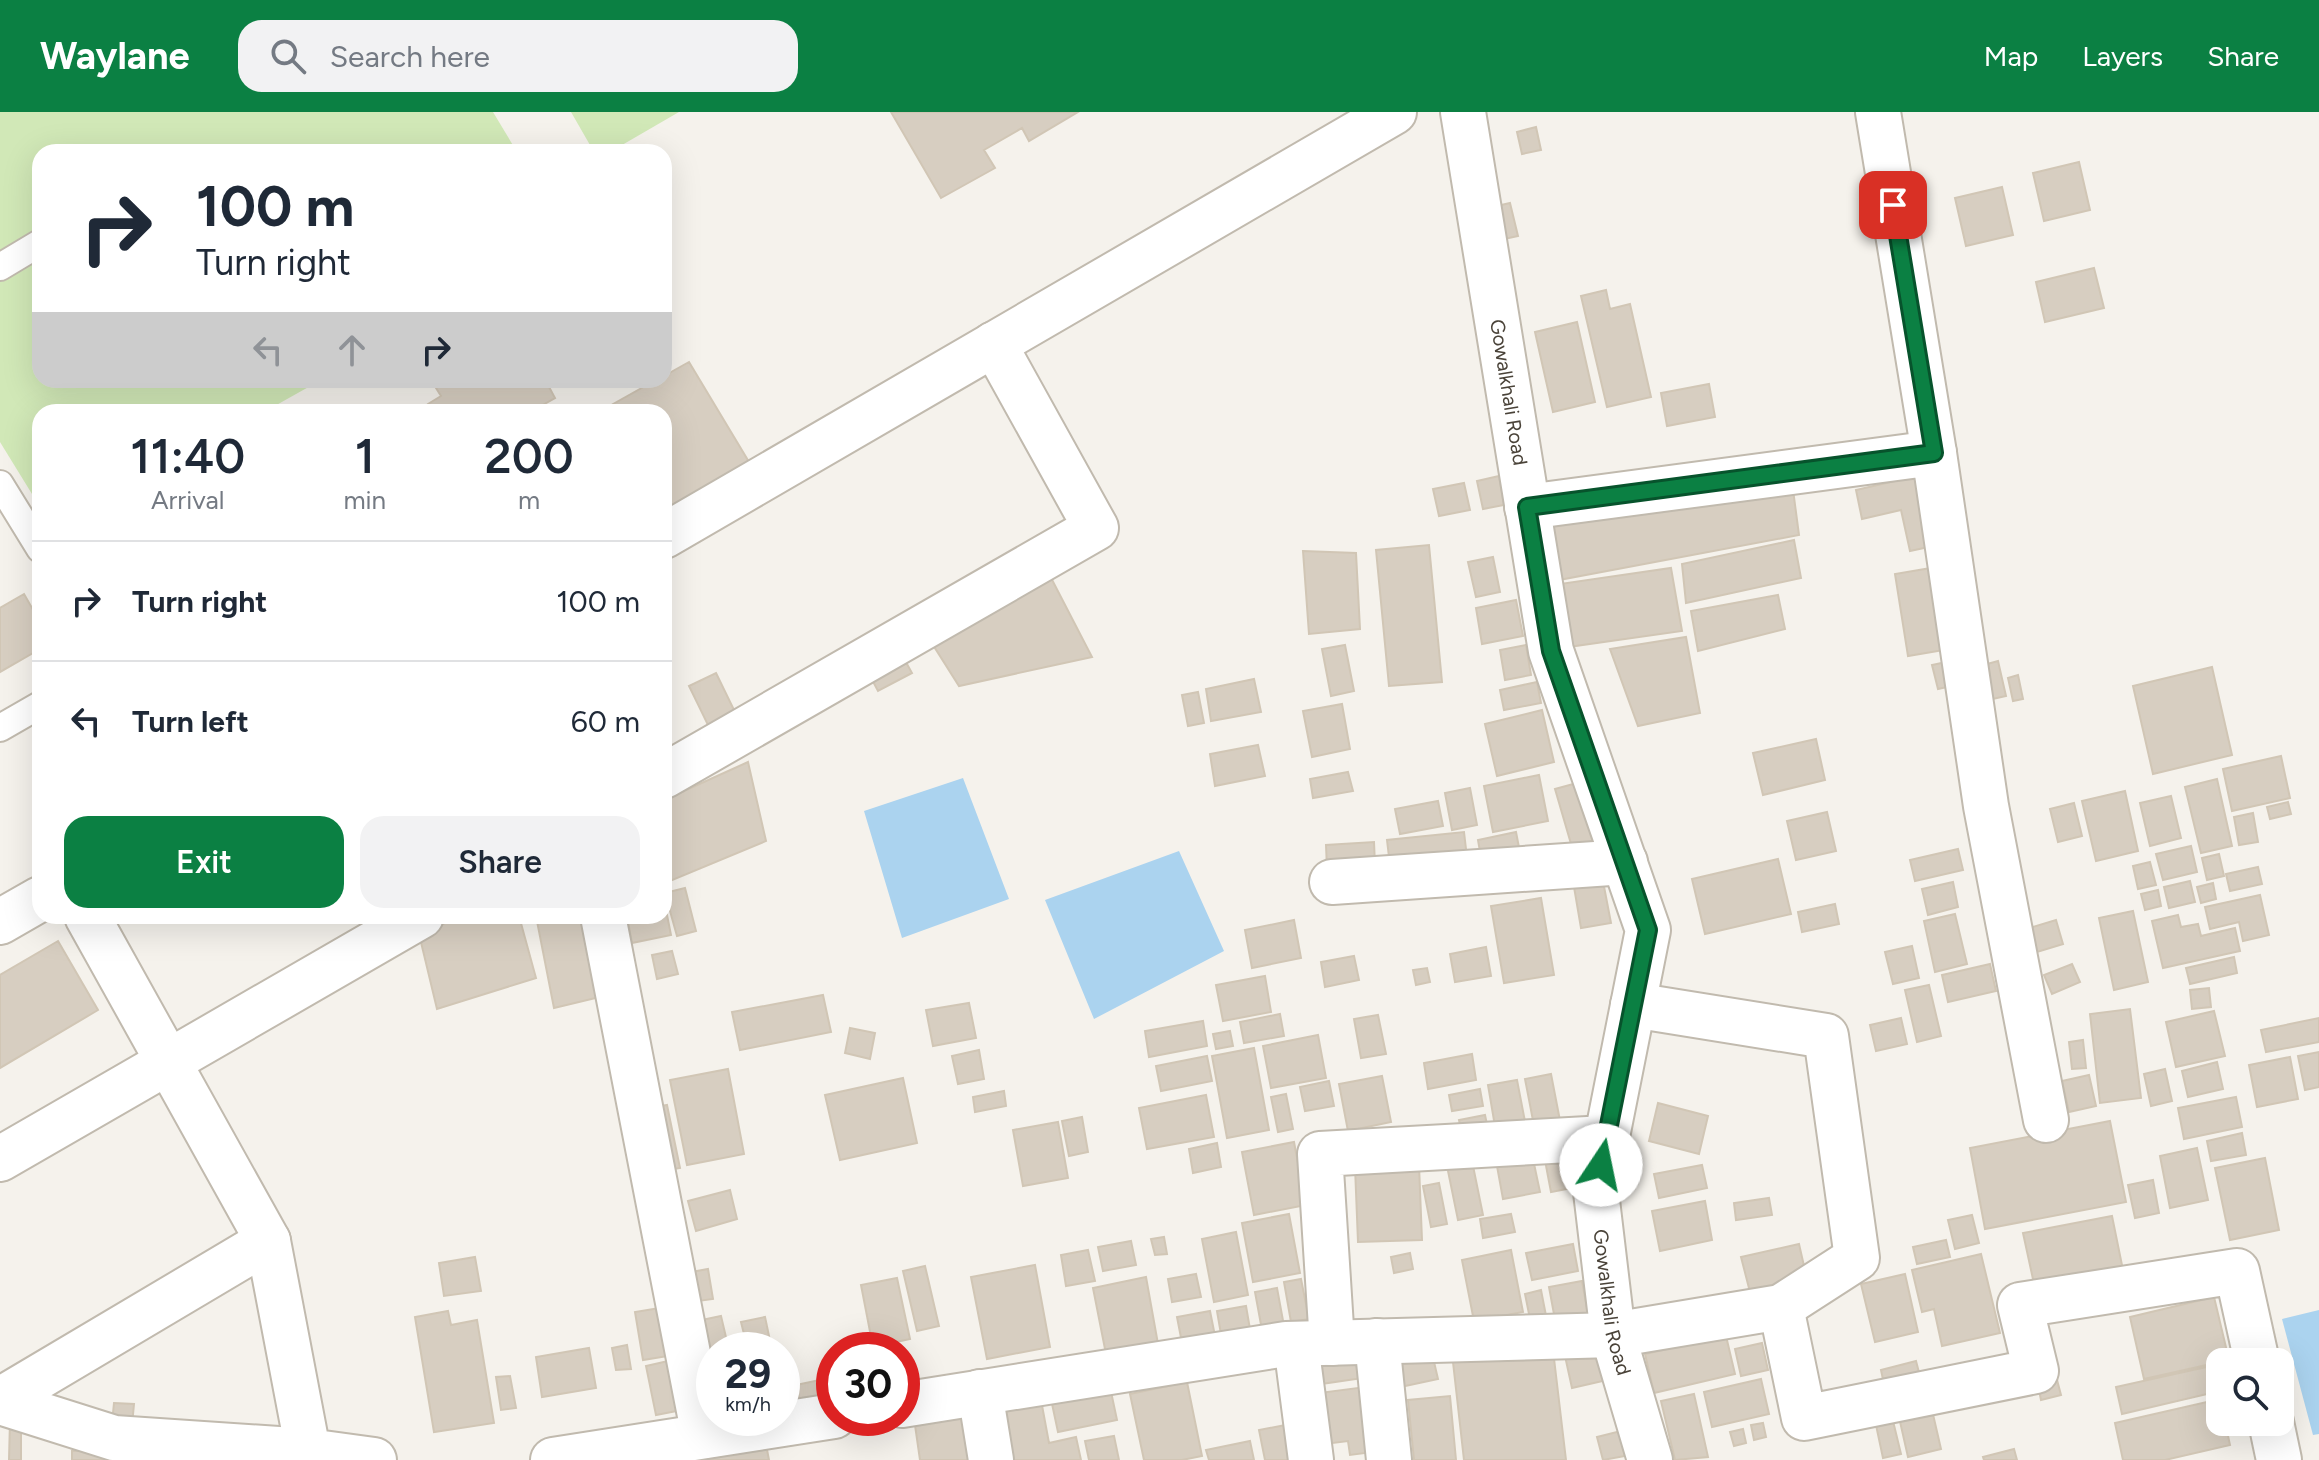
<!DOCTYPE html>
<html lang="en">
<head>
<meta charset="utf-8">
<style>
  body { margin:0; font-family:Figtree,sans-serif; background:#f2f2f3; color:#1f2937; height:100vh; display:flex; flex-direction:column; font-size:30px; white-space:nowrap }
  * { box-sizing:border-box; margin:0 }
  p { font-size:26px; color:#747a83 }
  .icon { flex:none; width:44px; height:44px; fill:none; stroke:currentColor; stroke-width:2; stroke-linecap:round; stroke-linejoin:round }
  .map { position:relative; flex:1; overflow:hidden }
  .panel { position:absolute; left:32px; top:292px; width:640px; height:520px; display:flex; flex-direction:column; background:#fff; border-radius:24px; box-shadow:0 8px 32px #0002 }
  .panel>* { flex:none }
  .guide { position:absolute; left:32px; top:32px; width:640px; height:244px; border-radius:24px; box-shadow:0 8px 32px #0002; background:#fff; color:#1f2937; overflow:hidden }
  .buttons { position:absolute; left:2206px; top:1236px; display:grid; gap:16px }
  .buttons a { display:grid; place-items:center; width:88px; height:88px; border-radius:16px; background:#fff; box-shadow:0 8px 32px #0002; font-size:40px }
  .speed { position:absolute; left:696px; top:1220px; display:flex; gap:16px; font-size:40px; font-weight:700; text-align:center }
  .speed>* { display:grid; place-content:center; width:104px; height:104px; border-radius:50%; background:#fff; box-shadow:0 8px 32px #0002; line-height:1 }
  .speed small { font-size:20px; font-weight:400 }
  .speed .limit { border:12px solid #d22; background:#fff; color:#111 }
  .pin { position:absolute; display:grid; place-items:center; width:68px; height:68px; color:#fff; margin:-34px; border-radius:16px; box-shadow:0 4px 12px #0006 }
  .me { position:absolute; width:88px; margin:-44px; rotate:11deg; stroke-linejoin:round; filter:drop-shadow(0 0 6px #0008) }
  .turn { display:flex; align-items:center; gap:28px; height:168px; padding:0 32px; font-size:36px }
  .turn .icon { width:104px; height:104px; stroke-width:2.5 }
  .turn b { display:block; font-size:56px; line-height:68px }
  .lanes { display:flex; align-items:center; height:76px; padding:0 32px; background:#0003; justify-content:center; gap:40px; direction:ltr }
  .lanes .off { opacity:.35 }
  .eta { display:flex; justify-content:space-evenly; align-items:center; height:136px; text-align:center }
  .eta b { font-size:48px; font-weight:600; line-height:56px }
  .action { display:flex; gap:16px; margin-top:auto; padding:16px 32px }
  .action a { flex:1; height:92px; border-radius:24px; background:#0b8043; color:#fff; font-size:32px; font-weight:600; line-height:92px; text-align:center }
  .action a+a { background:#f2f2f3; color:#1f2937 }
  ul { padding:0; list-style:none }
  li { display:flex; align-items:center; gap:24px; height:120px; padding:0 32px; border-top:2px solid #e0e1e3 }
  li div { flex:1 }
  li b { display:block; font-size:30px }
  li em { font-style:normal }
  header { display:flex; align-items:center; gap:48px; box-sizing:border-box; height:112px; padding:0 40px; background:#0b8043; color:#fff }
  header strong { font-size:38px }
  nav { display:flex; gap:44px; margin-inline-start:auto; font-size:28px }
  .search { width:560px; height:72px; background:#f2f2f3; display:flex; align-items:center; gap:20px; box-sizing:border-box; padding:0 28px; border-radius:24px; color:#747a83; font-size:30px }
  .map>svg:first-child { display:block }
  .green { fill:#d1e8b7 }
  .water { fill:#abd3ef }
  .building { fill:#d7cec1; stroke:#d1c6b5; stroke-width:2 }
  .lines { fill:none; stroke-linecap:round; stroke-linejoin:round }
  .lane-casing { stroke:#c1baae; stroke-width:30 }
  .street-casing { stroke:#c1baae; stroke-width:48 }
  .lane { stroke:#fff; stroke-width:26 }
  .street { stroke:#fff; stroke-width:44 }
  .route-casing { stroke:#07532c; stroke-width:20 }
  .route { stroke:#0b8043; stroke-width:14 }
  .labels { text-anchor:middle; stroke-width:6; stroke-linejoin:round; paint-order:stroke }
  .street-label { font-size:20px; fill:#4a4339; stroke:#fff }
</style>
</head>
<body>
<header>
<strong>Waylane</strong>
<div class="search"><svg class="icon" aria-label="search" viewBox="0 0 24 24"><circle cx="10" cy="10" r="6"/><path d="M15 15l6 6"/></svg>Search here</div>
<nav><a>Map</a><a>Layers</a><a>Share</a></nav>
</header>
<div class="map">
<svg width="2319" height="1348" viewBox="0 0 2319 1348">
  <rect width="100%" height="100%" fill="#f5f2ec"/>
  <path class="green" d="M0,0H493L517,40H40V268H321L264,300H40V395L0,330Z
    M571,0H679L610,40H594Z"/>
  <path class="water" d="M963,666L1009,787L902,826L864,699Z
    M1179,739L1224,839L1094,907L1045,788Z
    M2319,1198V1322L2313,1323L2282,1207Z"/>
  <path class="building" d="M891,0H1078L1029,29L1022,16L984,38L995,56L941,86Z
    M1536,15L1541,38L1522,42L1517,20Z
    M2079,50L2090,98L2044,109L2033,61Z
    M2002,75L2013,123L1966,134L1955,86Z
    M1510,91L1518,124L1495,129L1488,96Z
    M2094,156L2104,196L2045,210L2036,170Z
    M1606,178L1610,197L1630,192L1651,285L1607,295L1581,184Z
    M1577,210L1595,290L1553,300L1535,220Z
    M689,250L752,355L664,409V300H599L656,268H664V264Z
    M431,268H556L548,273L555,286L530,300H433L428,292L441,284Z
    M1709,272L1715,305L1667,314L1661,281Z
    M1921,363L1938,433L1910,439L1901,398L1862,407L1856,378Z
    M1499,364L1504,393L1483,397L1477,369Z
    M1792,370L1799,423L1559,468L1548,405Z
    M1464,371L1470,398L1439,404L1433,377Z
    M1794,428L1801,466L1686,491L1682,452Z
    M1429,433L1442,570L1389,574L1376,438Z
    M1303,439L1356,441L1360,517L1309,522Z
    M1493,445L1500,480L1476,485L1468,450Z
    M1671,456L1682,519L1561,536L1553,473Z
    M1931,456L1944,538L1908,544L1895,462Z
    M1048,460L1092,545L959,574L928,525Z
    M24,482L40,510V537L0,560V496Z
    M1778,483L1785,517L1698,539L1691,499Z
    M1516,488L1523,524L1482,532L1476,496Z
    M1686,525L1700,601L1638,614L1610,537Z
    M1345,533L1354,579L1331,584L1322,537Z
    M1526,533L1531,563L1505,568L1500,538Z
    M902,543L912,561L878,579L869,562Z
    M1951,549L1956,573L1938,577L1932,553Z
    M1998,549L2006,584L1988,588L1980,554Z
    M2212,555L2232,643L2153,662L2133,574Z
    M716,561L735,600L708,613L689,574Z
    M2018,563L2023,587L2013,589L2008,566Z
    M1254,567L1261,600L1211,609L1206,577Z
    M1537,570L1541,591L1504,598L1500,578Z
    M1198,580L1204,611L1188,614L1182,583Z
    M1342,592L1350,637L1312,645L1303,599Z
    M1542,598L1554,650L1497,664L1485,612Z
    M1816,627L1825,668L1763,683L1753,641Z
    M1258,633L1265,664L1215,674L1210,642Z
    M2281,644L2290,686L2232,699L2223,657Z
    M748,650L766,729L670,769L664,752V688Z
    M1348,660L1353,679L1313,686L1310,667Z
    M1539,663L1548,709L1493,720L1484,674Z
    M2217,667L2232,734L2201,741L2185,675Z
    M1577,671L1599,742L1576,749L1555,677Z
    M1470,676L1477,713L1452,718L1445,681Z
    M2125,679L2138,739L2096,749L2082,689Z
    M2171,684L2181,726L2150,734L2140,691Z
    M1438,689L1443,714L1400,722L1395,697Z
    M2288,690L2291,702L2270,707L2267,695Z
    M2074,691L2082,724L2058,730L2050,697Z
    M1827,700L1836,739L1796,748L1787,709Z
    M2253,701L2258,730L2239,733L2234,705Z
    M1464,720L1468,754L1391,762L1387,728Z
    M1516,720L1522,751L1483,757L1478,728Z
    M1374,730L1375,753L1327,757L1326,733Z
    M2191,734L2197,760L2163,768L2156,742Z
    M1958,737L1963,758L1915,769L1910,748Z
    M2219,742L2224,764L2207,768L2202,746Z
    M1778,747L1791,802L1705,822L1692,767Z
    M2150,750L2156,773L2138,777L2133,754Z
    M2258,755L2262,772L2230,779L2226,762Z
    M1602,764L1611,811L1581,816L1573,769Z
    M2190,769L2195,790L2169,796L2164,775Z
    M1953,770L1958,795L1928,803L1922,777Z
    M2213,771L2216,787L2201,791L2197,775Z
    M685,776L696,819L677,824L665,781Z
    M2158,778L2161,794L2145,798L2141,782Z
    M2260,783L2269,823L2243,829L2239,810L2210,817L2205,795Z
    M1541,786L1554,863L1504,871L1491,794Z
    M664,788L671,823L632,831L627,804H664Z
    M1835,792L1839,812L1802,820L1798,800Z
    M2133,799L2148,870L2114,878L2099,806Z
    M1955,802L1967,852L1935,860L1924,809Z
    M2178,803L2181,815L2198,812L2201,824L2235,816L2240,839L2163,856L2152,809Z
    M457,804H519L536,866L437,897L420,826Z
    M536,804H615L633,877L554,896Z
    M1294,808L1301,846L1252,856L1245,818Z
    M2056,808L2063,832L2024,844L2016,820Z
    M58,829L98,898L0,956V863Z
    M1912,834L1919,866L1893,872L1885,840Z
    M1486,835L1491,864L1455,870L1450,842Z
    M672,839L678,862L657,867L652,843Z
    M1354,844L1359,868L1325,875L1321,850Z
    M2234,845L2237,861L2190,872L2186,856Z
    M1990,852L1996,879L1948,890L1942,863Z
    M2072,852L2080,870L2052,882L2044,863Z
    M1427,856L1430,870L1416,873L1413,858Z
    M1265,864L1271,900L1223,909L1216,873Z
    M1929,873L1941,924L1917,930L1905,878Z
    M2209,876L2211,895L2192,897L2190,878Z
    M823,883L831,920L740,938L732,900Z
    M969,891L976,926L933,934L926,898Z
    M2130,897L2141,986L2100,991L2090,902Z
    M2214,899L2225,944L2176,955L2166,910Z
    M1280,902L1284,924L1244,931L1240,910Z
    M1378,903L1386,942L1361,946L1354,907Z
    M1901,906L1907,932L1876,939L1870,913Z
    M2319,906V930L2266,940L2261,918Z
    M1203,909L1207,934L1149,945L1145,919Z
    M850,916L875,921L870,947L845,941Z
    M1230,919L1233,934L1216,937L1213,922Z
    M1318,923L1326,966L1271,976L1263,934Z
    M2083,928L2086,956L2072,957L2069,930Z
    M1254,936L1269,1018L1227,1026L1212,944Z
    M979,938L984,967L958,972L952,944Z
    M2319,940V975L2305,978L2298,944Z
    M1472,942L1476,968L1428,977L1424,951Z
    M1207,944L1212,969L1161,979L1156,954Z
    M2290,945L2298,987L2257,995L2249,953Z
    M2217,950L2223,977L2188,985L2182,959Z
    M728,957L744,1042L687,1053L670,968Z
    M2165,957L2172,989L2151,994L2144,962Z
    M1551,962L1562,1019L1536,1024L1525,967Z
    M2089,963L2096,994L2069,1000L2062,969Z
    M1382,964L1391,1010L1348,1019L1339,972Z
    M903,966L917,1031L840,1048L825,983Z
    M1517,968L1527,1020L1497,1026L1488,973Z
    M1329,969L1334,994L1305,999L1300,975Z
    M1480,977L1483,994L1452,999L1449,983Z
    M1004,979L1006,994L975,1000L973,985Z
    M1286,982L1293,1017L1278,1020L1271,985Z
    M1206,983L1214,1025L1147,1037L1139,996Z
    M2236,985L2242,1015L2184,1027L2178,996Z
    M1658,991L1708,1004L1699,1042L1649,1029Z
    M667,993L680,1056L662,1059L650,996Z
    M1485,1003L1489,1022L1463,1027L1459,1008Z
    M1082,1005L1088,1040L1069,1044L1062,1009Z
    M2110,1009L2126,1090L1985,1117L1970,1036Z
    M1058,1010L1068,1066L1023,1074L1013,1018Z
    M2242,1021L2246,1043L2211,1049L2207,1029Z
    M1294,1030L1306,1093L1254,1103L1242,1040Z
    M1217,1031L1221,1055L1193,1061L1189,1037Z
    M2197,1036L2208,1088L2170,1096L2160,1044Z
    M1570,1039L1577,1075L1551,1080L1544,1043Z
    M2265,1046L2279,1118L2230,1128L2215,1056Z
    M1533,1047L1540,1080L1503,1087L1497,1054Z
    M1472,1049L1483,1103L1458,1108L1447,1054Z
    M1419,1053L1422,1128L1358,1130L1355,1055Z
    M1702,1053L1707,1076L1659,1086L1654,1062Z
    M2153,1068L2159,1101L2135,1106L2128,1073Z
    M1439,1071L1447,1112L1431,1115L1423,1074Z
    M730,1078L737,1107L696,1119L688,1089Z
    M1769,1086L1772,1103L1736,1108L1734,1091Z
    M1705,1089L1712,1128L1660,1139L1652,1099Z
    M1289,1102L1300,1161L1253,1170L1242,1111Z
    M1511,1102L1515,1120L1483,1126L1480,1107Z
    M1972,1103L1979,1131L1955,1137L1948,1108Z
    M2112,1104L2124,1163L2036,1181L2023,1121Z
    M1236,1120L1248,1183L1214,1190L1202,1127Z
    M1164,1125L1167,1142L1155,1143L1151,1127Z
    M1946,1128L1950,1145L1917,1152L1913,1135Z
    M1131,1129L1136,1153L1103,1159L1098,1135Z
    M1573,1132L1578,1159L1532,1168L1526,1141Z
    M1799,1132L1807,1167L1750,1180L1741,1145Z
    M1088,1138L1095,1169L1066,1174L1061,1143Z
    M1511,1138L1523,1200L1474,1209L1462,1148Z
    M1410,1141L1413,1157L1394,1161L1391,1145Z
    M1981,1142L2000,1221L1942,1234L1934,1197L1922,1200L1912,1158Z
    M475,1145L481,1179L444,1184L439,1151Z
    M1035,1153L1050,1235L987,1247L971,1165Z
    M925,1154L939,1214L917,1219L903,1159Z
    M708,1157L713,1187L691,1190L686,1161Z
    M1196,1162L1201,1185L1172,1190L1168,1167Z
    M1905,1162L1918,1220L1875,1230L1861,1172Z
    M1146,1165L1158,1232L1106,1242L1093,1176Z
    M897,1166L910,1227L873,1235L861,1173Z
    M1301,1167L1309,1207L1291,1210L1284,1170Z
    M1582,1169L1589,1207L1556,1213L1549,1175Z
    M1277,1176L1284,1214L1262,1218L1255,1180Z
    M1541,1178L1548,1214L1532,1217L1525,1182Z
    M2214,1185L2229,1248L2144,1267L2130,1205Z
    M1246,1194L1251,1223L1222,1228L1217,1199Z
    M666,1195L674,1243L643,1248L635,1200Z
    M448,1199L451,1213L477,1208L494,1311L434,1320L415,1205Z
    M1210,1199L1216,1229L1183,1236L1177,1205Z
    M721,1204L729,1238H714V1262L697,1209Z
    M765,1205L772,1238H748L741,1210Z
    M1726,1224L1735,1262L1654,1281L1645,1242Z
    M1762,1231L1768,1258L1741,1264L1735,1237Z
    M627,1233L631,1257L616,1258L612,1236Z
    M589,1236L596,1276L542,1285L536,1245Z
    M1600,1236L1607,1268L1572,1276L1565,1244Z
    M1431,1237L1438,1267L1391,1277L1384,1247Z
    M1553,1238L1566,1348H1464L1453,1250Z
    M1367,1242L1370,1265L1321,1272L1318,1249Z
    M677,1247L687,1297L656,1303L646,1254Z
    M1916,1249L1921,1268L1885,1277L1881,1258Z
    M2220,1252V1279L2122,1302L2116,1275Z
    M510,1264L516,1296L501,1298L496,1265Z
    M2056,1264L2061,1283L2041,1288L2037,1268Z
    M1761,1267L1769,1302L1712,1315L1704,1280Z
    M820,1268L832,1321L809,1326L796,1273Z
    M1187,1270L1202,1344L1182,1348H1144L1130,1282Z
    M1373,1274L1381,1339L1350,1343L1348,1329L1325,1332L1319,1281Z
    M1110,1275L1117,1308L1058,1320L1051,1287Z
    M1694,1282L1708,1345L1675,1348L1661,1289Z
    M1450,1284L1456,1348H1414L1408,1288Z
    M2220,1287V1310H2225L2230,1333L2165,1348H2123L2115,1311Z
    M1041,1288L1049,1331L1076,1325L1081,1348H1000L990,1298Z
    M972,1290L982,1348H920L913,1299Z
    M114,1291L134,1292L132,1313L112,1311Z
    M1932,1298L1941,1337L1908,1345L1899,1305Z
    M10,1308H21V1348H9Z
    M1893,1309L1901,1342L1883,1346L1876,1313Z
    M1296,1311L1303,1348H1265L1259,1318Z
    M1763,1311L1766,1325L1754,1328L1751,1313Z
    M1743,1317L1746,1331L1734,1334L1730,1320Z
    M1621,1319L1625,1344L1603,1348L1597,1325Z
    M764,1322L769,1348H668Z
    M1114,1324L1119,1348H1089L1085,1329Z
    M1250,1329L1254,1348H1209L1206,1338Z
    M2014,1337L2017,1348H1984L1983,1345Z
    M72,1339H104V1348H72Z"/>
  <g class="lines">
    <g class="lane-casing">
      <path id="lane" d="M0,155L40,131
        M0,372L40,437
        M0,616L40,593"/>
    </g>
    <g class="street-casing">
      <g id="street">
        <path id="s1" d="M1463,0L1551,539L1648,818L1596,1080L1613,1223L1650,1348"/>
        <path d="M1878,0L1934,341"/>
        <path d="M1527,395L1934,341L1986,694L2046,1008"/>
        <path d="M664,424L1394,0"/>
        <path d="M664,664L1096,416L994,232"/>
        <path d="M1332,770L1625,750"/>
        <path d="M603,804L704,1324"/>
        <path d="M0,810L40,787"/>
        <path d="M0,1047L421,804"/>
        <path d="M268,1129L308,1339L374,1348"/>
        <path d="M1781,1195L1804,1306L2036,1259L2020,1193L2237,1159L2257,1250"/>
        <path d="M1377,1229L1389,1348"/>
        <path d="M1332,1231L1320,1042L1606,1026"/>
        <path d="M1296,1232L1311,1348"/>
        <path d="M980,1280L991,1348"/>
        <path d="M0,1288L268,1129L87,804"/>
        <path d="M0,1290L114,1326L308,1339"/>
        <path d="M902,1293L1286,1232L1613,1223L1781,1195L1857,1146L1826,924L1633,893"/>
        <path d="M2271,1310L2279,1348"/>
        <path d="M553,1348L834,1304"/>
      </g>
    </g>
    <use href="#lane" class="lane"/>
    <use href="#street" class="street"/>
  </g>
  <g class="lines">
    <g class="route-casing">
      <path id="route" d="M1601,1053L1648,818L1551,539L1527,395L1934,341L1893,93"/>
    </g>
    <use href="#route" class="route"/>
  </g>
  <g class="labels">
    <g class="street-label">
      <text dy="7" stroke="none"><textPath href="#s1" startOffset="284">Gowalkhali Road</textPath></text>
      <text dy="7" stroke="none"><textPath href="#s1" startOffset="1220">Gowalkhali Road</textPath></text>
    </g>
  </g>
</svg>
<div class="buttons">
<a><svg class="icon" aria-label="search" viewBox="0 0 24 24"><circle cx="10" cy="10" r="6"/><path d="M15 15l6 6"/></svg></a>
</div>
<div class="speed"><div>29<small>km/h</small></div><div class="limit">30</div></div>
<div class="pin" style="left:1893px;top:93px;background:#d93025"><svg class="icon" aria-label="arrive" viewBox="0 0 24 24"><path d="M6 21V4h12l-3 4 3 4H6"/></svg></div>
<svg class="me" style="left:1601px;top:1053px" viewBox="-20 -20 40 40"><circle r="19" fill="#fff"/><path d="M0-13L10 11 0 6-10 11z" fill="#0b8043"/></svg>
<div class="guide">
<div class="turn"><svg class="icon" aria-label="right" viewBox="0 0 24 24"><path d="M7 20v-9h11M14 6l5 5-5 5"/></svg><div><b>100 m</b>Turn right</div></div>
<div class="lanes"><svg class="icon off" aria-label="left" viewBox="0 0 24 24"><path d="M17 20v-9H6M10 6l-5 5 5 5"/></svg><svg class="icon off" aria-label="ahead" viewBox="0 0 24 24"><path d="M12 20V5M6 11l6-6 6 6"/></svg><svg class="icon" aria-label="right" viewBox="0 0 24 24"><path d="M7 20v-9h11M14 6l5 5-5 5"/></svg></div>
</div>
<section class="panel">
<div class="eta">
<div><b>11:40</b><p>Arrival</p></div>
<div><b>1</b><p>min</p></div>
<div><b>200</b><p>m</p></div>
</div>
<ul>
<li><svg class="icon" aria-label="right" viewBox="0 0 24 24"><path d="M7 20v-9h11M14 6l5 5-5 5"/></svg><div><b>Turn right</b></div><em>100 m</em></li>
<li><svg class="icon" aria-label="left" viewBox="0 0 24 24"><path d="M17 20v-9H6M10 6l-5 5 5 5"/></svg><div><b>Turn left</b></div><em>60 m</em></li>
</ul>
<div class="action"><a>Exit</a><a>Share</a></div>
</section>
</div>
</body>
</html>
